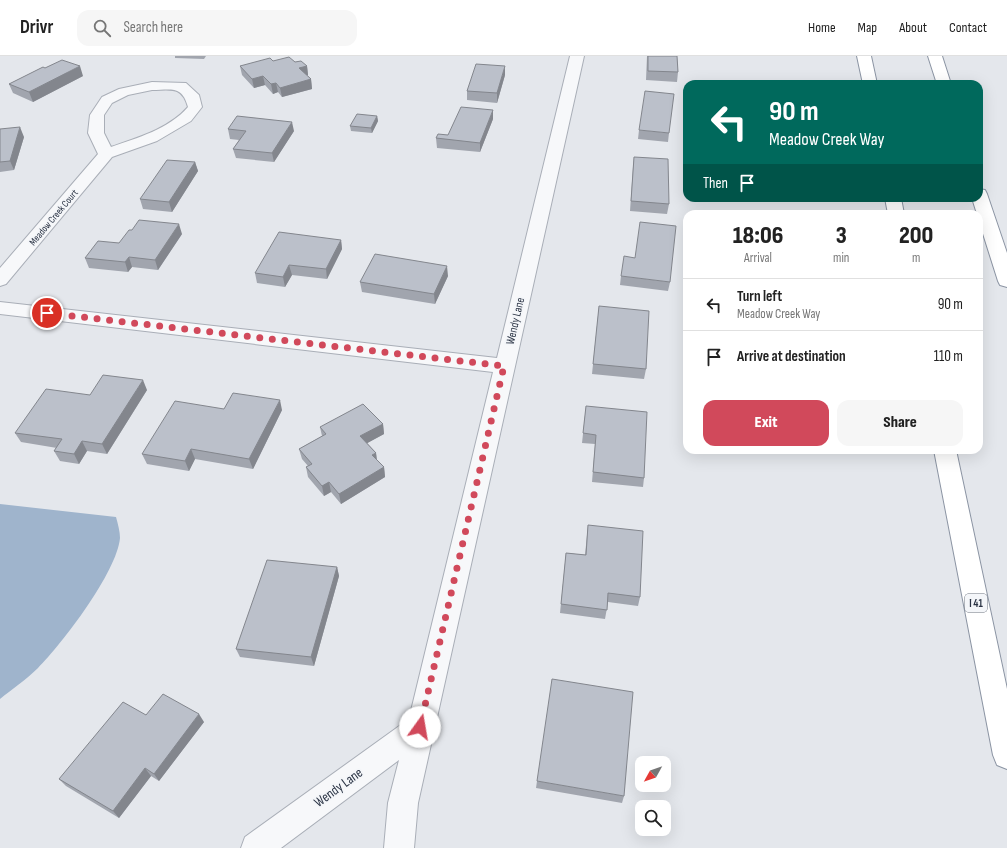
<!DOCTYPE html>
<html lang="en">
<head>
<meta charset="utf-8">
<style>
  body { margin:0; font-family:"Sofia Sans Condensed",sans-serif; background:#f6f6f6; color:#222; height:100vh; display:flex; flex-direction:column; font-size:15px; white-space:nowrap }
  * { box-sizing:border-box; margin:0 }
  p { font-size:13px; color:#767676 }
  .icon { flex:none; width:22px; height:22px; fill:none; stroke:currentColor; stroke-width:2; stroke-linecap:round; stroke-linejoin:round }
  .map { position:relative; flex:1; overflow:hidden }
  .panel { position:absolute; left:683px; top:154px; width:300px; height:244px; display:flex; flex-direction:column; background:#fff; border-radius:12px; box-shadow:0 4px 16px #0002 }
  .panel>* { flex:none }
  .banner { position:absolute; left:683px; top:24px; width:300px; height:122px; border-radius:12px; box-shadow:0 4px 16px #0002; background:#00695c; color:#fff; overflow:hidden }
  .needle { width:26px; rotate:230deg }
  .buttons { position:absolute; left:635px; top:700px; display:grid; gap:8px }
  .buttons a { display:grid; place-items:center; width:36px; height:36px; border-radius:8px; background:#fff; box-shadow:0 4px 16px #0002; font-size:20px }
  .pin { position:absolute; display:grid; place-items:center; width:34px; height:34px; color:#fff; margin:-17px; border:2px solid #fff; border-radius:50%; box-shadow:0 1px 4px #0007 }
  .me { position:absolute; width:44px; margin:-22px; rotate:13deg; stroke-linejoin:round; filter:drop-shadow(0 0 3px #0008) }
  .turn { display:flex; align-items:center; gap:14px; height:84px; padding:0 20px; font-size:18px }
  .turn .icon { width:52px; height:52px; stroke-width:2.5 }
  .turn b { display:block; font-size:28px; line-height:34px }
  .then { display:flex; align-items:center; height:38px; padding:0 20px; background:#0003; gap:8px; font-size:15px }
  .eta { display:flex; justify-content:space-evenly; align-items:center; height:68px; text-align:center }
  .eta b { font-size:24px; font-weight:800; line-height:28px }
  .button { display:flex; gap:8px; margin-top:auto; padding:8px 20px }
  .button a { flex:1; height:46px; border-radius:12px; background:#d1495b; color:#fff; font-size:16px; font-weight:800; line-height:46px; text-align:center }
  .button a+a { background:#f6f6f6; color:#222 }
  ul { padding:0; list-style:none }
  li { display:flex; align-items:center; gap:12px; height:52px; padding:0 20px; border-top:1px solid #e0e0e0 }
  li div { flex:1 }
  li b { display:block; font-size:15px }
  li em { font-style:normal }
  header { display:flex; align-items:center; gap:24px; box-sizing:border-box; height:56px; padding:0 20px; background:#fff; border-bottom:1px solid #e0e0e0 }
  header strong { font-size:19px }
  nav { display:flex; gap:22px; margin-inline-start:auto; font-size:14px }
  .search { width:280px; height:36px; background:#f6f6f6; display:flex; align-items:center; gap:10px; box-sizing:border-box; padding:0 14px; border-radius:12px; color:#767676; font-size:15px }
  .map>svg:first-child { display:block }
  .water { fill:#9fb4cc }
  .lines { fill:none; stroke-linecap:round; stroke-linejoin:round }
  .minor-casing { stroke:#a9aeb7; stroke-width:2 }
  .motorway-casing { stroke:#8b94a3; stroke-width:2 }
  .minor { fill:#f7f8fa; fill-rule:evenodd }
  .motorway { fill:#fff; fill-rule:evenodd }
  .wall { fill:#a1a5ae }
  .shaded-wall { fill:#83868d }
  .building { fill:#bbc0ca; stroke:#83868d }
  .route { stroke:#d1495b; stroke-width:7; stroke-dasharray:0 12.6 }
  .labels { text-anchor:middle; stroke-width:3.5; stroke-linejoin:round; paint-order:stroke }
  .far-street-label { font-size:10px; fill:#2b3445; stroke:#f4f6f9 }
  .shield { fill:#f4f6f9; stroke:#676e7b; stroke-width:1 }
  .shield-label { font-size:11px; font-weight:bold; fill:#2b3445 }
  .street-label { font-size:12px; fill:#2b3445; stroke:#f4f6f9 }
  .near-street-label { font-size:14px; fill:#2b3445; stroke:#f4f6f9 }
</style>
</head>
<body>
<header>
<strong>Drivr</strong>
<div class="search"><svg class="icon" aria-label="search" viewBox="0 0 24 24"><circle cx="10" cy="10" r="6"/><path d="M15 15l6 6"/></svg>Search here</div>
<nav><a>Home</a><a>Map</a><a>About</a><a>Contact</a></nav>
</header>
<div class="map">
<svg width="1007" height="792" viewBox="0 0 1007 792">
  <rect width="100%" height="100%" fill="#e4e7ec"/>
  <path class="water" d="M0,448L116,461C118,468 120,476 120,482C117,516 62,588 38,612C26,624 12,633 0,643Z"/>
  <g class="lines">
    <g class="minor-casing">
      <path id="minor" d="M570,0H584L418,747L414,792H384L388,747L399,704L281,792H241L245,781L409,663L493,316L0,258V246L497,302Z
        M152,26L186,27L199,39L202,51L191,65L157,85L112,101L6,228L0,230V212L98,98L88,77L90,59L102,41L119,33ZM152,34C171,34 182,29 188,51C169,73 137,82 111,91L104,77V59L112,47L128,39Z"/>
    </g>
    <g class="motorway-casing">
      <path id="motorway" d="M857,0H871L877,28H863Z
        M928,0H942L951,28H937Z
        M979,133L985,134L987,138L1007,197V231L1000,229L998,225L979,165V158H977L972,142H979Z
        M885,142H901L904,158H888Z
        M934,394H956L1007,633V713L997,709L993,699Z"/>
    </g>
    <use href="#minor" class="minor"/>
    <use href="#motorway" class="motorway"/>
  </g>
  <path class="wall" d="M175,0H206L204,3L175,2Z
    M647,0H677L678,16L677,26L646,24Z
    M273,5L295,6L307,10L308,19H307L311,23L312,33L282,41L278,36L273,38L265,29L254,32L242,19L240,10Z
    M45,12L83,20L33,46L13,37L9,28Z
    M505,19L497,47L467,44V35Z
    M377,60L378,65L372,77L351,75L350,70Z
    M493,63L480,96L437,92L436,82L448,79Z
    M0,73L24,81L14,114L0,116Z
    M228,73L294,75L274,106L236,102L233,93L239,84L230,83Z
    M639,74L669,77L668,86L638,83Z
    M634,101L669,148L667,158L630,155L633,111Z
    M195,106L198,115L172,156L143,153L140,143Z
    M182,178L158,214L132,211L128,216L89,212L85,202Z
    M341,184L342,193L327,223L292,219L285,231L257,227L255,217Z
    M448,220L435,248L362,236L360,226Z
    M621,220L670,226L668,235L620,229Z
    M599,250L646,313L644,323L592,318Z
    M147,334L107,398L87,395L79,408L60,405L54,395L57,392L21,386L15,377L90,339Z
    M586,350L644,422L643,431L592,426L595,388L582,387Z
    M224,353L282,354L253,413L195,403L189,415L147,408L142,398Z
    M383,368L384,378L367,387L376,397L377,404L384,411L385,421L341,448L331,436L324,440L308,421L306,411L308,410L302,403L299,393L322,380L320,371Z
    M588,469L640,541L638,550L608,546L605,563L560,557L566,497L585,499Z
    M337,511L339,520L314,610L240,601L236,593Z
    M146,659L204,666L159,725L151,720L119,762L66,730L59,723Z
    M537,725L624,740L622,747L536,732Z"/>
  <path class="shaded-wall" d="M80,10L83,20L33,46L29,36Z
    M307,10L308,19L301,21L299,12Z
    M505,10V19L497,47V37Z
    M263,20L265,29L254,32L252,23Z
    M311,23L312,33L282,41L280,32Z
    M276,27L278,36L273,38L271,28Z
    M493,54V63L480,96V87Z
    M377,60L378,65L372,77L371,72Z
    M292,66L294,75L274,106L272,97Z
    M20,71L24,81L14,114L10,105Z
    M195,106L198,115L172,156L169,146Z
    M179,168L182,178L158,214L155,204Z
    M341,184L342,193L327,223L326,213Z
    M129,201L132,211L128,216L125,206Z
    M289,209L292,219L285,231L283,221Z
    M447,210L448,220L435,248L434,238Z
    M143,324L147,334L107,398L102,388Z
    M280,344L282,354L253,413L249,403Z
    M383,368L384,378L362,390L360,380Z
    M82,385L87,395L79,408L74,398Z
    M191,393L195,403L189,415L185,405Z
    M376,397L377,406L372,399Z
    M384,411L385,421L341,448L339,438Z
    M329,426L331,436L324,440L322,430Z
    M337,511L339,520L314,610L311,601Z
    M199,658L204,666L159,725L154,718Z
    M145,712L151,720L119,762L113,755Z"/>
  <path class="building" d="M648,0H677L678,16L648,15Z
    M289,1L295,6L301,5L307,10L299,12L311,23L280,32L276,27L271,28L263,20L252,23L240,10L270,2L273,5Z
    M62,4L80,10L29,36L9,28L43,11L45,12Z
    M476,8L505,10L497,37L467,35Z
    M645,35L674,38L669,77L639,74Z
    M461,51L493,54L480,87L436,82L438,78L448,79Z
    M357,58L377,60L371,72L350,70Z
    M237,60L292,66L272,97L233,93L246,75L228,73Z
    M20,71L10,105L0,106V73Z
    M634,101L668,103L669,148L631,145Z
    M167,104L195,106L169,146L140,143Z
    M139,164L179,168L155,204L129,201L125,206L85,202L98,185L119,187L129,174H132Z
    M640,166L676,170L670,226L621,220L624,200L635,202Z
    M279,176L341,184L326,213L289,209L283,221L255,217Z
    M375,198L447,210L434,238L360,226Z
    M599,250L649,255L646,313L593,308Z
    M103,319L143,324L102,388L82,385L74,398L54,395L62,383L15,377L46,333L90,339Z
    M233,337L280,344L249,403L191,393L185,405L142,398L175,345L224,353Z
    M363,348L383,368L360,380L376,397L372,399L384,411L339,438L329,426L322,430L306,411L312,408L299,393L326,378L320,371Z
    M586,350L647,356L644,422L593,416L596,379L583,377Z
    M588,469L643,475L640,541L608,537L607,554L561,548L566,497L586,499Z
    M267,504L337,511L311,601L236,593Z
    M552,623L633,636L624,740L537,725Z
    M163,638L199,658L154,718L145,712L113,755L59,723L123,646L146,659Z"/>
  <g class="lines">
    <path class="route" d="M47,257L504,310L420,671"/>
  </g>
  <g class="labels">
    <g class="far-street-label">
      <text transform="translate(53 161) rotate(-50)" y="4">Meadow Creek Court</text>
    </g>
    <rect class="shield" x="965" y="538" width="22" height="18" rx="3"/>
    <g class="shield-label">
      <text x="976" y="551">I 41</text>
    </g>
    <g class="street-label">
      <text transform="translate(515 265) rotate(-77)" y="4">Wendy Lane</text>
    </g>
    <g class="near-street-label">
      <text transform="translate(338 731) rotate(-36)" y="5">Wendy Lane</text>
    </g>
  </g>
</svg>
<div class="buttons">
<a><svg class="needle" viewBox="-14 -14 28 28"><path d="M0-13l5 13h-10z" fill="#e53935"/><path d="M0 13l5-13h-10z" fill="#767676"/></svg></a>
<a><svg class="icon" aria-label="search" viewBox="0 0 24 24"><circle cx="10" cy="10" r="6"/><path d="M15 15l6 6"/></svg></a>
</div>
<div class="pin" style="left:47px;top:257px;background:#d93025"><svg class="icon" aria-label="arrive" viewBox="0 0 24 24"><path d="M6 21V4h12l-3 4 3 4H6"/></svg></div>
<svg class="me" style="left:420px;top:671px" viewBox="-20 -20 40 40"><circle r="19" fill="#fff"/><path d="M0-13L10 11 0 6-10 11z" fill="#d1495b"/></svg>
<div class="banner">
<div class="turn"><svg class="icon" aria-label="left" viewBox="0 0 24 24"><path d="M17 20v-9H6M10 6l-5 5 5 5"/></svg><div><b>90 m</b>Meadow Creek Way</div></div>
<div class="then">Then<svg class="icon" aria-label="arrive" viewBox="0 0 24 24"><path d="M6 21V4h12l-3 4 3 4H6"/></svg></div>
</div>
<section class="panel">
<div class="eta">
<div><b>18:06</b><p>Arrival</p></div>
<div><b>3</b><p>min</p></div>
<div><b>200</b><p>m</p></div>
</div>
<ul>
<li><svg class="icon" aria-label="left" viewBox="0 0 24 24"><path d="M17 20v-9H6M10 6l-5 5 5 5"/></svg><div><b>Turn left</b><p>Meadow Creek Way</p></div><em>90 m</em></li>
<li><svg class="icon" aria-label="arrive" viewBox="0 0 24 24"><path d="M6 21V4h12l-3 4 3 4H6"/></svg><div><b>Arrive at destination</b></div><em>110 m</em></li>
</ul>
<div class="button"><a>Exit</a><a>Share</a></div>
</section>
</div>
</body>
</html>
